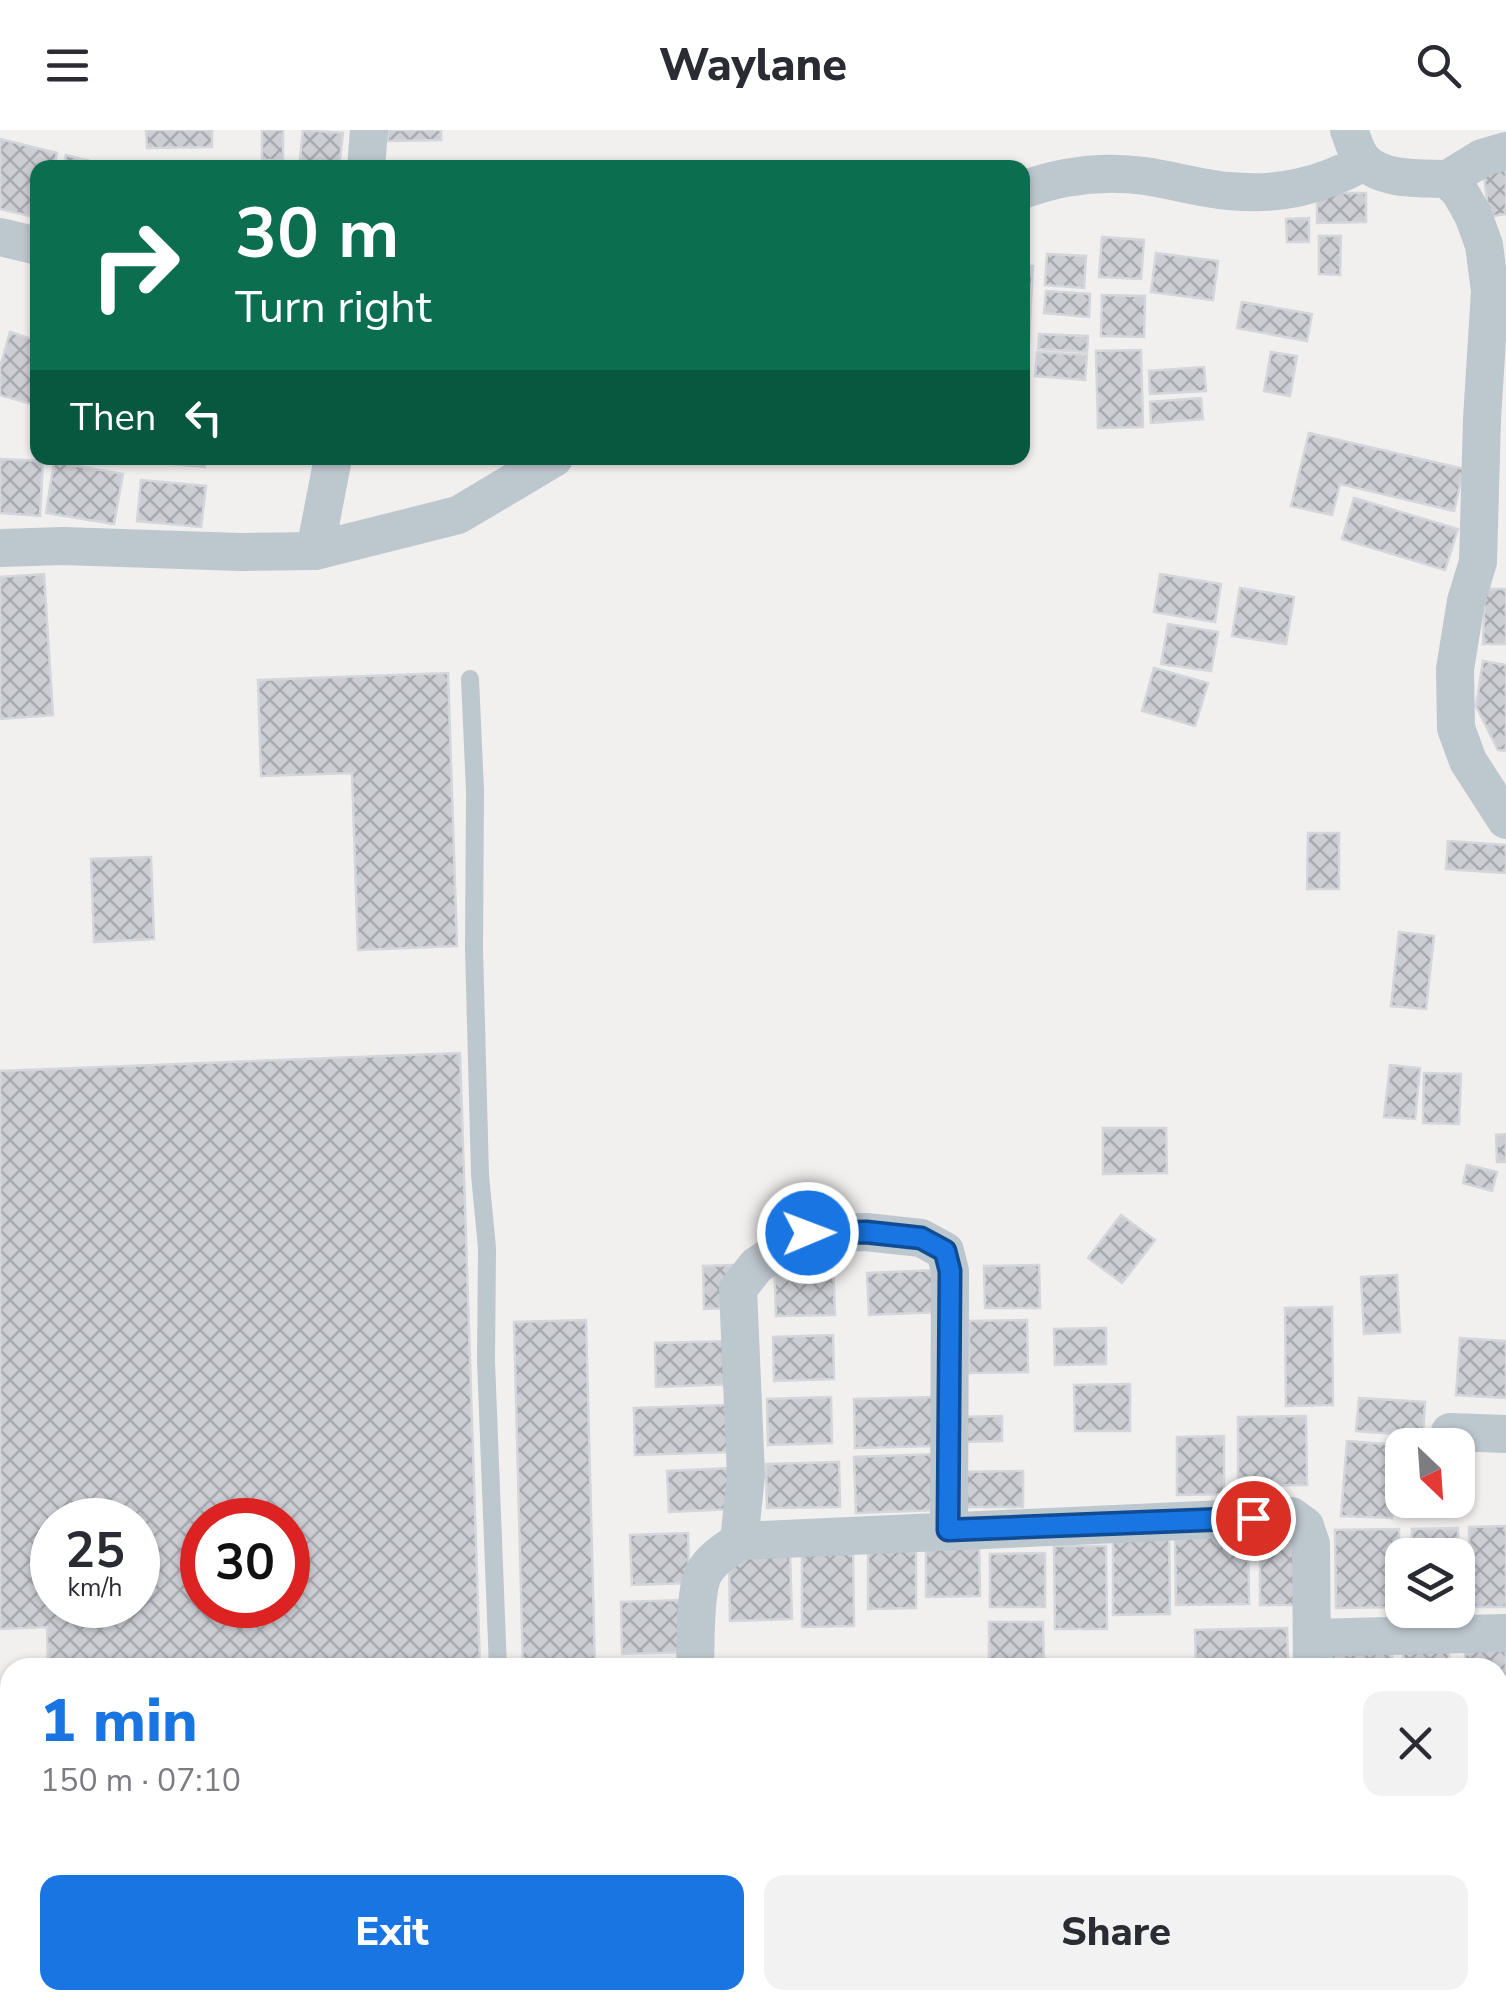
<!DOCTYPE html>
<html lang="en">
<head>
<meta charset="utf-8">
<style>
  body { margin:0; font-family:"Nunito Sans",sans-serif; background:#f2f2f3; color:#2b2b33; height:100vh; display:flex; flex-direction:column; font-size:38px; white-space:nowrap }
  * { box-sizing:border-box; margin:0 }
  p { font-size:32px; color:#7c7c81 }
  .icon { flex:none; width:55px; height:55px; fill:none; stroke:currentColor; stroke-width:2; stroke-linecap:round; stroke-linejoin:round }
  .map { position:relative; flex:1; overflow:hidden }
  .panel { position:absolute; left:0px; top:1528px; width:1508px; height:352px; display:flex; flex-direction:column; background:#fff; border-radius:30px 30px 0 0; box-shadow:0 2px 8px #0004 }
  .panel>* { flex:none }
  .top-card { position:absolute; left:30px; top:30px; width:1000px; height:305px; border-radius:20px; box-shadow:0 2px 8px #0004; background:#0b6e4f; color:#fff; overflow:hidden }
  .needle { width:65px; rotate:155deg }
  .buttons { position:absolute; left:1385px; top:1298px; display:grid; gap:20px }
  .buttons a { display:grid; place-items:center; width:90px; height:90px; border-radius:20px; background:#fff; box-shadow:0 2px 8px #0004; font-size:50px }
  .speed { position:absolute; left:30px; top:1368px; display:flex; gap:20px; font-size:50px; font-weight:700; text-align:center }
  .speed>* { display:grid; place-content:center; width:130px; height:130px; border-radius:50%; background:#fff; box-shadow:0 2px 8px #0004; line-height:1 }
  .speed small { font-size:25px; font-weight:400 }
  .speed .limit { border:15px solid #d22; background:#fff; color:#111 }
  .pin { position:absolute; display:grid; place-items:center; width:85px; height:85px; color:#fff; margin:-42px; border:5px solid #fff; border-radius:50%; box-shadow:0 2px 10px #0007 }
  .me { position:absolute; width:110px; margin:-55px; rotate:89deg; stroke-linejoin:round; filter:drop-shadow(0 0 8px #0008) }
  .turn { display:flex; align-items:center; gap:35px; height:210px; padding:0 40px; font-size:45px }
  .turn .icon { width:130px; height:130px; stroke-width:2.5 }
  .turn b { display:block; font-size:70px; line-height:85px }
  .then { display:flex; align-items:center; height:95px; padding:0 40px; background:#0003; gap:20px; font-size:38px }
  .round { display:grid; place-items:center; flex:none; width:105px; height:105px; border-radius:20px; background:#f2f2f3 }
  .summary { display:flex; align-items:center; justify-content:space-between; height:170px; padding:0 40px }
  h1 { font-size:60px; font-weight:800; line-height:75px; color:#1875e2 }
  .action { display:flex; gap:20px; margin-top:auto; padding:20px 40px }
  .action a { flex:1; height:115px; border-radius:20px; background:#1875e2; color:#fff; font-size:40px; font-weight:800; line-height:115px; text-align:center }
  .action a+a { background:#f2f2f3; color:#2b2b33 }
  header { display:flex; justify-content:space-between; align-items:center; height:130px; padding:0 40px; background:#fff; font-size:45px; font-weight:800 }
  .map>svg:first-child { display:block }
  .building { fill:url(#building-cross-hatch); stroke:#d3d6db; stroke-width:2.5; fill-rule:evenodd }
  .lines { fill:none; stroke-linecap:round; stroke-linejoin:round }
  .lane { stroke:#bdc7ce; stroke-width:18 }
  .street { stroke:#bdc7ce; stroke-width:38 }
  .route-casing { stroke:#104c93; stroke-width:25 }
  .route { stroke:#1875e2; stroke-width:18 }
</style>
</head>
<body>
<header><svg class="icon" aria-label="menu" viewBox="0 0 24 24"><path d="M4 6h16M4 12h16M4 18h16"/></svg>Waylane<svg class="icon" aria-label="search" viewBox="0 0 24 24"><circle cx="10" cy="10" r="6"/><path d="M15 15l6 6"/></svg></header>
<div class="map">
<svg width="1506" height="1879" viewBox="0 0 1506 1879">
  <defs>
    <pattern id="building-cross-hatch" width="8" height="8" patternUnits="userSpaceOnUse" patternTransform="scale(2.5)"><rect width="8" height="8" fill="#ccced4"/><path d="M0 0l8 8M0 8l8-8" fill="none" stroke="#a7aaaf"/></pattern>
  </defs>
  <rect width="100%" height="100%" fill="#f2efef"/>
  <path class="building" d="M146,0H212V17L147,18Z
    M262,0H283V30H262Z
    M303,0L343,3L339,38H299Z
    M388,0H441V10L388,11Z
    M0,9L57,23L54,38H38V88L0,79Z
    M66,25L110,36V38H63Z
    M1506,34V84L1489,87L1483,37Z
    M1317,63H1366V92L1317,93Z
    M1309,88V112H1287L1286,89Z
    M1319,106H1341L1340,145L1319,144Z
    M1102,107L1144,110L1141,149L1099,147Z
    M1156,123L1218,131L1213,170L1151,162Z
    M1047,124L1086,126L1084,158L1045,155Z
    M1022,136H1033L1025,285H1022Z
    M1046,161L1090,164L1089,187L1044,183Z
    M1102,165L1145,166L1144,207L1101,206Z
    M1242,172L1312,184L1307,211L1237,198Z
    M10,202L38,211V276L0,265V237Z
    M1039,204L1088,206L1087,222L1038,219Z
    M1141,220L1143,297L1098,298L1096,221Z
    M1037,222L1087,225L1085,250L1035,246Z
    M1271,222L1297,226L1290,266L1264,261Z
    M1204,237L1206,261L1150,264L1149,241Z
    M1201,268L1203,289L1151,293L1150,272Z
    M1309,303L1464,339L1454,381L1340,354L1332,385L1291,376Z
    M140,328H206L205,337L140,331Z
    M0,329L43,331L40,386L0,383Z
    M54,332L123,344L114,394L46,383Z
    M141,350L206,356L201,397L137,391Z
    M1354,368L1458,399L1445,440L1342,409Z
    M44,444L53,585L0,589V447Z
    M1160,444L1221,454L1215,492L1154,482Z
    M1240,458L1294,467L1286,514L1232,506Z
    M1485,459H1506V514H1483Z
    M1168,494L1218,502L1211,541L1161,534Z
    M1483,531L1506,535V621L1498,620L1476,576Z
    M1154,538L1208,553L1195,596L1142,581Z
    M448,543L457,816L358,820L352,643L261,646L258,550Z
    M1308,703H1339V759H1307Z
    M1448,711L1506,715V743L1446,739Z
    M151,727L154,809L94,812L91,729Z
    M1399,802L1434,806L1426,879L1391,876Z
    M460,923L480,1538H48L47,1497L0,1499V941ZM52,1390H138V1475H52ZM202,1390H288V1475H202Z
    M1390,935L1420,938L1415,989L1384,987Z
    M1424,943L1461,944L1459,994L1423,993Z
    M1103,998H1166L1167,1043L1103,1044Z
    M1506,1004V1032H1497L1496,1005Z
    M1467,1035L1497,1042L1492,1061L1463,1053Z
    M1121,1085L1155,1110L1122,1153L1088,1128Z
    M833,1127L835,1185L776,1186L774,1128Z
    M733,1135L734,1178L704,1179L703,1136Z
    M1039,1135L1040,1178H985L984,1136Z
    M937,1140L938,1182L869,1185L867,1143Z
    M1397,1145L1400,1202L1364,1204L1361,1147Z
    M1332,1177L1333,1275L1286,1276L1285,1178Z
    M586,1190L595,1538H523L514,1192Z
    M1027,1190L1028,1242L969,1243V1191Z
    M1106,1198V1234L1055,1235L1054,1199Z
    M833,1205L834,1249L774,1251L773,1207Z
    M1460,1208L1506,1211V1268L1456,1265Z
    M733,1211L734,1254L656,1257L655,1213Z
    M1130,1254V1301H1075L1074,1255Z
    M831,1267L832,1313L768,1315L767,1269Z
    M934,1267L936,1316L855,1318L854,1269Z
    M1359,1268L1425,1272L1423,1306L1356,1301Z
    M728,1275L729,1322L635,1325L634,1278Z
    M1002,1286V1311L962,1312L961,1287Z
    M1306,1286L1307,1355L1238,1356V1287Z
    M1434,1305L1473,1307L1469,1367L1458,1366V1315H1433Z
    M1224,1306V1364L1177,1365V1307Z
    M1347,1311L1397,1315L1392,1388L1341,1386Z
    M936,1324L938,1380L856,1383L854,1327Z
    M839,1332L840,1377L767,1378L766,1334Z
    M733,1338L734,1379L669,1382L667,1341Z
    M1023,1341V1377H960V1342Z
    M1506,1396V1477H1470L1469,1397Z
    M1458,1398L1459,1478H1458V1425H1412V1399Z
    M1399,1399L1400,1477L1336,1478L1335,1400Z
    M1295,1400L1296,1475H1260V1401Z
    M1248,1402L1249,1474L1176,1475L1175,1403Z
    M688,1403L689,1453L632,1455L630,1405Z
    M1113,1404H1169L1170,1484L1113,1485Z
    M916,1410V1478L868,1479V1411Z
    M979,1410L980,1466L926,1467V1411Z
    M1054,1416H1106L1107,1499H1055Z
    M853,1417L854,1496L802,1497V1418Z
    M790,1423L792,1489L730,1491L729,1424Z
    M1045,1423V1477H990V1424Z
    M684,1470L685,1522L622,1524L621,1472Z
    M989,1492H1043L1044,1538H989Z
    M1287,1498L1288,1536L1196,1537L1195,1500Z
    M1465,1515H1506V1609H1498V1538H1465Z
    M1331,1521H1392V1538H1331Z
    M1449,1522V1538H1403V1523Z
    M1498,1634H1506V1705H1498Z
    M1498,1741H1506V1821H1498Z
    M817,1870H868L866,1879L815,1878Z
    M956,1870H1000L1001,1879H957Z
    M1097,1870H1141V1879H1097Z
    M1202,1870H1244V1879H1202Z
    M1258,1870H1294V1879H1258Z
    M1343,1870H1402V1879H1343Z
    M1420,1870H1469V1879H1420Z"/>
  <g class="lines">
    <path class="lane" d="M470,549L475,660L474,818L480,1045L487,1118L486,1231L498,1538
      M524,1870L525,1879"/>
    <path class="street" d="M1349,0C1353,10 1355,21 1363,30C1381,51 1422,48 1448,49L1460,62L1473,85L1484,115L1490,161L1482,289L1478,432L1466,471L1455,539L1456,598L1468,631L1506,690
      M366,38L369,0
      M1448,49L1482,28L1506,21
      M1022,60C1063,45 1102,40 1145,46C1173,50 1201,59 1229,61C1279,66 1321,56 1364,32
      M0,107L38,116
      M0,418L63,416L240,422L315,421L458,385L554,328
      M315,421L333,328
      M1450,1302L1506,1304
      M739,1411L746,1345L738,1159L757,1135L808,1103L866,1102L921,1108L945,1121L950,1141L949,1401
      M1312,1508L1506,1503
      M695,1538C696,1515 694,1461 704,1443C711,1429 727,1420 739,1411L1291,1386L1305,1396L1311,1414L1312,1538
      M1498,1739H1506
      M1321,1870V1879
      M675,1879L676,1870"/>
  </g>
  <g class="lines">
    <g class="route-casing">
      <path id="route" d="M808,1103L866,1102L921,1108L945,1121L950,1141L948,1400L1253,1388"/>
    </g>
    <use href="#route" class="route"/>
  </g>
</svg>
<div class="buttons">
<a><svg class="needle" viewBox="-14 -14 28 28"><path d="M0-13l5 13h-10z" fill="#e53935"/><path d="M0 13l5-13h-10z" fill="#7c7c81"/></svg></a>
<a><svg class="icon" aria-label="layers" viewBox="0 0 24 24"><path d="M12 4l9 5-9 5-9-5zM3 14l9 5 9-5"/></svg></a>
</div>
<div class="speed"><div>25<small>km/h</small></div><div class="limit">30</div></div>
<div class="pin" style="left:1253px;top:1388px;background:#d93025"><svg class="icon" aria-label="arrive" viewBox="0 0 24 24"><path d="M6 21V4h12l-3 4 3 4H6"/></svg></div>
<svg class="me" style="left:808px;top:1103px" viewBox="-20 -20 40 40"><circle r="17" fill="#1875e2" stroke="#fff" stroke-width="3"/><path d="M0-11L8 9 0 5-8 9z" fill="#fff"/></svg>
<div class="top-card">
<div class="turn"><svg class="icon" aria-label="right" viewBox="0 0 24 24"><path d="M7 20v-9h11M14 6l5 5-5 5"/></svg><div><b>30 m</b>Turn right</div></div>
<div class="then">Then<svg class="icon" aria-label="left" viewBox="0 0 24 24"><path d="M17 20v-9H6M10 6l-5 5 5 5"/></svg></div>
</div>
<section class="panel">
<div class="summary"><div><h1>1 min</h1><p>150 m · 07:10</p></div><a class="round"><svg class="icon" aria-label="close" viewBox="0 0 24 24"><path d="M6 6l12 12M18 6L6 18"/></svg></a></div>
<div class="action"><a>Exit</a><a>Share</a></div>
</section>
</div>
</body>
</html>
